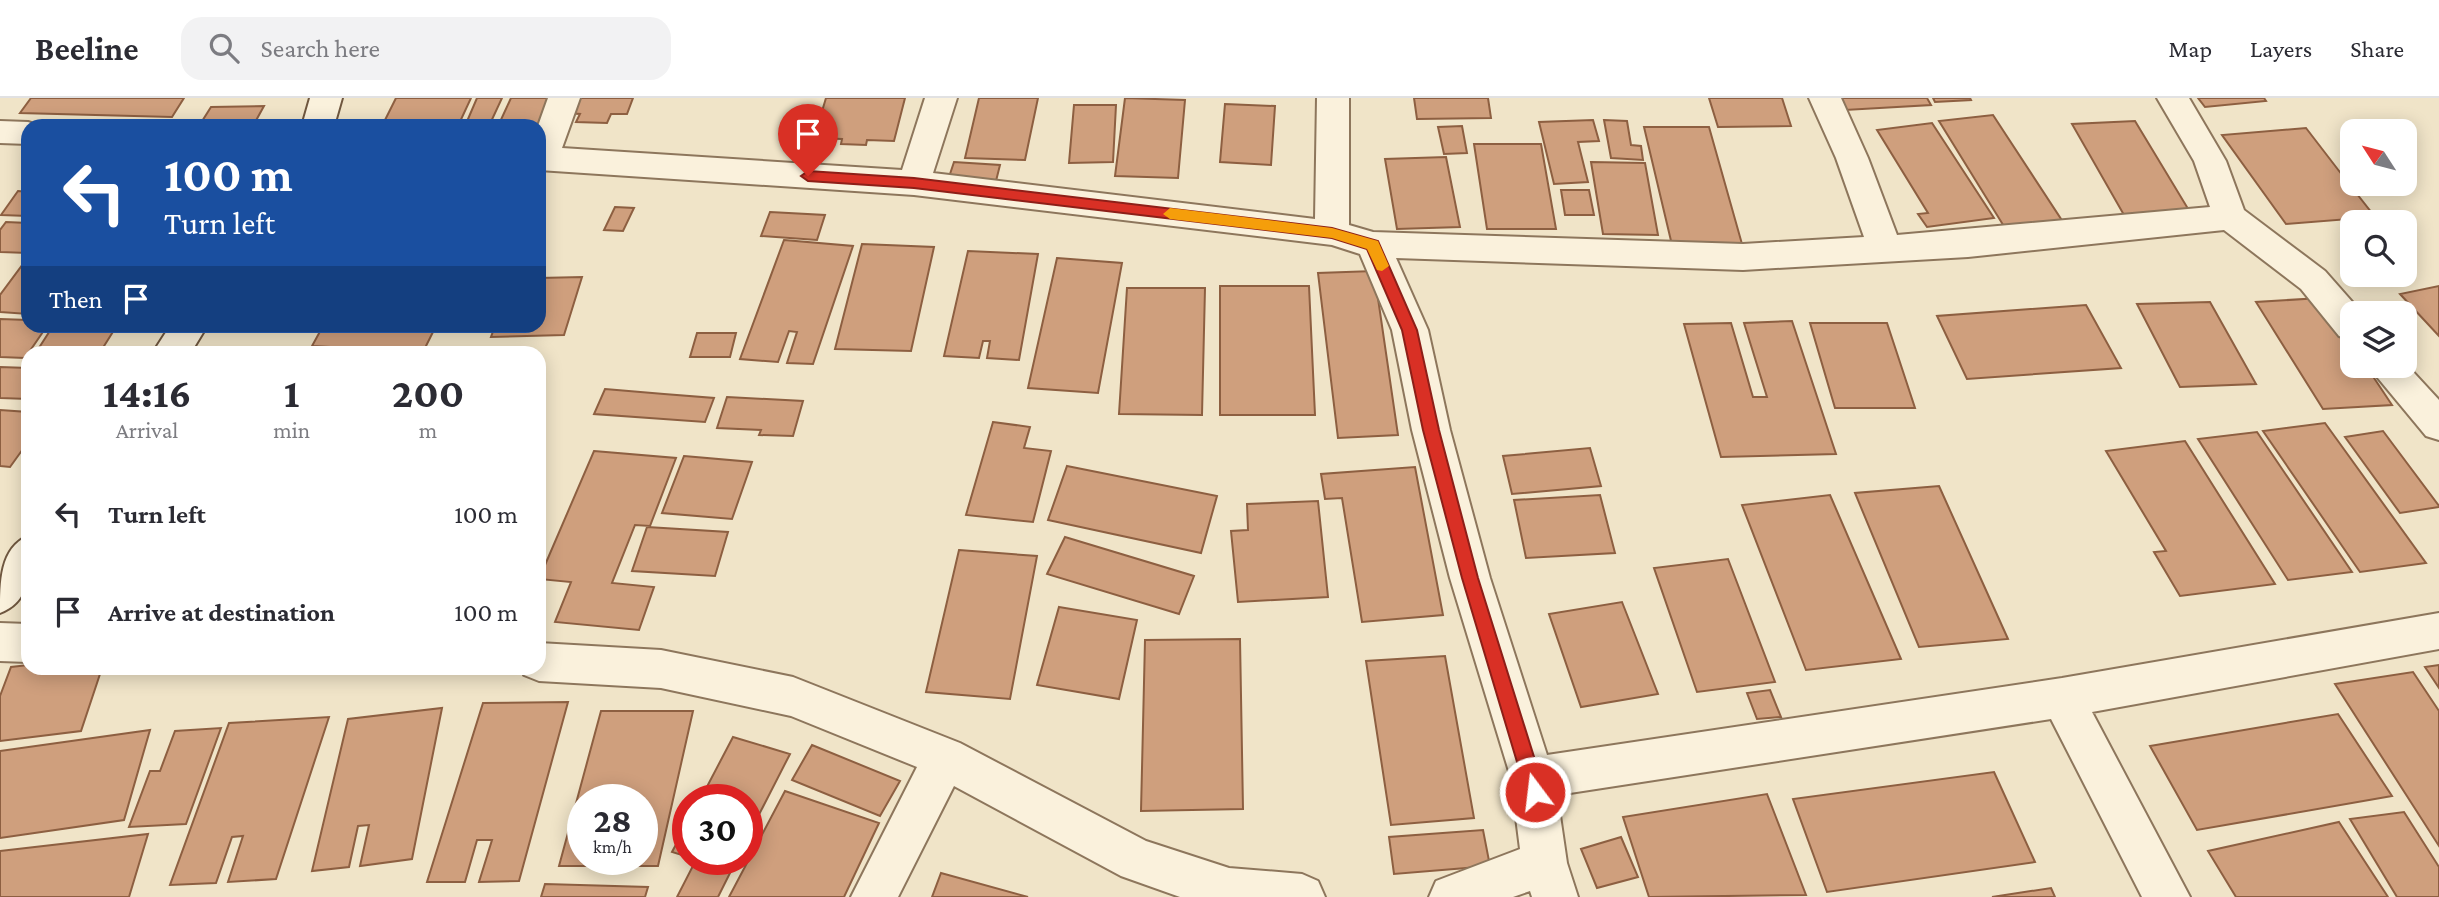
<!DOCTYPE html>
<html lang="en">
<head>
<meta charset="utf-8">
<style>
  body { margin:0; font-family:"Crimson Pro",serif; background:#f2f2f3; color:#2b2b33; height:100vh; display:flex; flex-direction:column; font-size:26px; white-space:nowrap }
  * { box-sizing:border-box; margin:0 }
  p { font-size:23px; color:#7c7c81 }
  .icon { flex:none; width:38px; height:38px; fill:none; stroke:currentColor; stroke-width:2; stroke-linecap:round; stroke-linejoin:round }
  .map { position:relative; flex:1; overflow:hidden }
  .details { position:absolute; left:21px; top:248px; width:525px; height:329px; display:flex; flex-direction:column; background:#fff; border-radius:21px; box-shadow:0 4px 18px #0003 }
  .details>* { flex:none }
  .guide { position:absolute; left:21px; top:21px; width:525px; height:214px; border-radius:21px; box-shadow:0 4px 18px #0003; background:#1a4fa0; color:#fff; overflow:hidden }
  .needle { width:46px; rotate:306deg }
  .fabs { position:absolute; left:2340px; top:21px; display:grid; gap:14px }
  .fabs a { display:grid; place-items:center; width:77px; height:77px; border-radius:14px; background:#fff; box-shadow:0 4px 18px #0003; font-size:35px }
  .speed { position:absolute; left:567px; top:686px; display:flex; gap:14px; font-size:35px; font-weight:700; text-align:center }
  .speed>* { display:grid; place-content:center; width:91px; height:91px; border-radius:50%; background:#fff; box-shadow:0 4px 18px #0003; line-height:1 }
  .speed small { font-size:18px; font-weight:400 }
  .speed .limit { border:10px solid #d22; background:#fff; color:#111 }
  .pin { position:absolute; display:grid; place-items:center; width:60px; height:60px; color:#fff; margin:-72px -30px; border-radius:50% 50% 50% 0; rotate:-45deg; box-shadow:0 0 7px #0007 }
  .pin .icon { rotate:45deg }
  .me { position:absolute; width:77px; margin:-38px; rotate:345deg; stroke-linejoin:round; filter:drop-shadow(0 0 5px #0008) }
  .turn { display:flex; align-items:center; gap:24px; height:147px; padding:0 28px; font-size:32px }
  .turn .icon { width:91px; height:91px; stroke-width:2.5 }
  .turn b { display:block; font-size:49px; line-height:60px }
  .then { display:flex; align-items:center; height:66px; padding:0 28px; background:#0003; gap:14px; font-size:26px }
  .eta { display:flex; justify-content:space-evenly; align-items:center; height:119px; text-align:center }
  .eta b { font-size:42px; font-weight:700; line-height:49px }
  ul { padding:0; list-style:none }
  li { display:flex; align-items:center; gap:21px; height:98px; padding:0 28px }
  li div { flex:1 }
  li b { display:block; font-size:26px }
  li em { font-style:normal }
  header { display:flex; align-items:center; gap:42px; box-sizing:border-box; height:98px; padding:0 35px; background:#fff; border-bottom:2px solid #e1e1e2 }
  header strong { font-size:33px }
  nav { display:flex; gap:38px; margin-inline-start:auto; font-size:24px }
  .search { width:490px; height:63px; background:#f2f2f3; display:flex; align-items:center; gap:18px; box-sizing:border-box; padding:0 24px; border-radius:21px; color:#7c7c81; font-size:26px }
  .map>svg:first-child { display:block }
  .building { fill:#cf9f7d; stroke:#8d5f41; stroke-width:2; fill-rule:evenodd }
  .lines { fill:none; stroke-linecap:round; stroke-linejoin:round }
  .minor-casing { stroke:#8d765c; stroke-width:4 }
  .secondary-casing { stroke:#6f573f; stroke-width:4 }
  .minor { fill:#faf1dc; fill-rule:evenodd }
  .secondary { fill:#faf1dc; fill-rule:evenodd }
  .route { fill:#d93025; stroke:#8d1f18; stroke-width:2 }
  .slow { fill:#f59e0b }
</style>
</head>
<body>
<header>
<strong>Beeline</strong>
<div class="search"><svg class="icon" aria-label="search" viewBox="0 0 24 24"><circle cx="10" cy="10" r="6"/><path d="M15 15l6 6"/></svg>Search here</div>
<nav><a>Map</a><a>Layers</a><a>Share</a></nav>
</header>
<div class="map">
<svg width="2439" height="799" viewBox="0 0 2439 799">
  <rect width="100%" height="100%" fill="#f0e4c8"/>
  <path class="building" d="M31,0H184L172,19L20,15Z
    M396,0H471L458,28H382Z
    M477,0H502L489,28H465Z
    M511,0H550L540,26H499Z
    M572,0H633L627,16H611L607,25L576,24L580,16L566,15Z
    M826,0H905L894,43L867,42L866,47L841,46L842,41L814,40Z
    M979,0H1038L1025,62L965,60Z
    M1125,0L1185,2L1178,80L1115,78Z
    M1414,0H1488L1491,20L1417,21Z
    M1709,0H1782L1791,28L1718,29Z
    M1839,0H1927L1931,7L1845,12Z
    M1933,0H1970L1971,2L1935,4Z
    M2198,0H2264L2266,3L2205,9Z
    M1225,6L1275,8L1271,67L1220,64Z
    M1074,7H1116L1113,64L1069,65Z
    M264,8L253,28H199L211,9Z
    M1993,17L2063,124L2005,130L1939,23Z
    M1593,22L1599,43L1578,44L1588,84L1554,86L1539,24Z
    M1604,22L1627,23L1631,47L1641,48L1643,62L1611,60Z
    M2135,23L2190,114L2124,117L2072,26Z
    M1932,25L1994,120L1927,129L1918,116L1928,115L1877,32Z
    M1462,28L1467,55L1444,56L1438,29Z
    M1644,29H1709L1742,146L1672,147Z
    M2306,30L2346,82L2375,119L2286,126L2222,37Z
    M1474,46H1541L1556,131H1487Z
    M1446,59L1460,129L1397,131L1385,61Z
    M954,64L1000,67L994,91L946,88Z
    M1591,64L1645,65L1658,137L1603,136Z
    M1561,92H1589L1594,117H1565Z
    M18,93L28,94V118L1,117Z
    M615,109L634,110L623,133L604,132Z
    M770,114L825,117L817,142L761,138Z
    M6,124L28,125V155L0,154V132Z
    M784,142L853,148L813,266L787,265L797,234L789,233L778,264L740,261Z
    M862,146L934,149L911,253L835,251Z
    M968,153L1038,156L1019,262L987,260L990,243H983L979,260L944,258Z
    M1057,160L1122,165L1098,295L1028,290Z
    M26,162L28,216L0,214V197Z
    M1374,173L1398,337L1338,340L1318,175Z
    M582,179L564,237L491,239L495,228H539V180Z
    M1220,188H1309L1315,317H1220Z
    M2439,188V238L2400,196Z
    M1127,190H1205L1202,317L1119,316Z
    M2320,200L2352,248V268H2366L2392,307L2323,311L2256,204Z
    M2210,204L2256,286L2180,289L2137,206Z
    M2086,207L2121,270L1967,281L1937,218Z
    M0,221L28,222V228H47L25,260L0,259Z
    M1792,223L1836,356L1721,359L1684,226L1731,225L1753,299H1767L1744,225Z
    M1810,225H1887L1915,310H1835Z
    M53,228L116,229L99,256H35Z
    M323,228H436L423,254L312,248Z
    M697,235H736L730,259H690Z
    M0,269L28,270V301L0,300Z
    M605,291L664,296L714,300L705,324L594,316Z
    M727,299L803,303L793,338L759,337L761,332L717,330Z
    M0,312L28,314V344L10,369L0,368Z
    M993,324L1030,329L1024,350L1051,353L1033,424L966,417Z
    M2325,325L2426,465L2360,474L2263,333Z
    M2383,333L2439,408V409L2400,415L2345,339Z
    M2257,334L2352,474L2288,482L2198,341Z
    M2185,343L2275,486L2180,498L2154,454L2166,453L2106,353Z
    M1590,350L1601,388L1512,396L1503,358Z
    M594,353L676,360L650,428L635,427L612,485L654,489L639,532L555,524L571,484L539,481Z
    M684,358L752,364L732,421L662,415Z
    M1067,368L1217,398L1201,455L1048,422Z
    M1415,369L1443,517L1362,524L1342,400L1325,401L1321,376Z
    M1939,388L2008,541L1919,549L1855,395Z
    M1600,397L1615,455L1526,460L1514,402Z
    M1830,397L1901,561L1806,572L1742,407Z
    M1318,403L1328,499L1238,504L1231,433L1248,432L1247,406Z
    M647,429L728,434L715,478L632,473Z
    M1065,439L1194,478L1179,516L1047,476Z
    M959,452L1037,458L1010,601L926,594Z
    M1728,461L1775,584L1697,594L1654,470Z
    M1622,504L1658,596L1581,609L1549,516Z
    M1059,509L1137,522L1119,601L1037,587Z
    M1240,541L1243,711L1141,713L1145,542Z
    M1445,558L1474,720L1391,727L1366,563Z
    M28,567V570H102L81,633L0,643V598L11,569Z
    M2439,567V590L2425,569Z
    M2413,574L2439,613V748L2335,586Z
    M1770,592L1781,619L1757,621L1747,595Z
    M568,604L519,783L479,784L492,742H477L465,784H427L483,605Z
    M442,610L412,761L360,768L369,727L358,728L349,769L312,773L348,621Z
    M601,613H693L658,768H559ZM583,702H642V761H583Z
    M2338,616L2392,698L2197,732L2150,648Z
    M329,619L276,781L228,784L243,738L232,739L216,785L170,787L229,625Z
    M221,630L186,726L129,729L150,673H160L175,633Z
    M150,632L124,722L0,740V653Z
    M733,639L790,656L747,740V702H700Z
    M812,647L900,683L880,718L792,682Z
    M1994,674L2035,764L1827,794L1793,701Z
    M785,693L879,725L844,799H729Z
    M1767,696L1806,797L1649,799L1623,719Z
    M2404,714L2439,769V799H2397L2350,721Z
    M688,724V759L672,754Z
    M2339,724L2388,799H2236L2208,753Z
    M1483,732L1490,768L1394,776L1389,739Z
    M148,736L129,799H0V753Z
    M1621,739L1638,779L1597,790L1581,751Z
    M694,761H737L718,799H677L696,762Z
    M941,775L1028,799H932Z
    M545,786L648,789L645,799H541Z
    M2051,790L2055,799H1992Z"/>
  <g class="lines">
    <g class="minor-casing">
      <path id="minor" d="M548,0H580L562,50L902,72L925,0H957L933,75L1315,121L1317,0H1349V127L1373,134L1743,146L1864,139L1836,60L1809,0H1841L1868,60L1897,137L2210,109L2194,63L2157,0H2189L2226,63L2244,112L2325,173L2362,215H2352V242L2339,238L2301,191L2224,132L1968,159L1743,172L1396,160L1428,232L1450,332L1490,480L1547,657L2062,580L2439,515V551L2092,614L2190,799H2142L2051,621L1557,697L1567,765L1578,799H1532L1530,793L1513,799H1429L1436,783L1520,751L1511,680L1450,480L1412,332L1392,232L1360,156L1332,147L914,97L539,72L538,28Z
        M0,23L28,24L40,28H28V46L0,45Z
        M2404,264L2439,302V342L2426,338L2368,268H2404Z
        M0,525L28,526V564L0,563Z
        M539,545L661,552L793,579L960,645L1146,743L1229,770L1302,776L1318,783L1325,799H1180L1121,778L954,688L898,799H851L917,669L791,618L661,590L539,583L524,577L521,570H539Z"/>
    </g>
    <g class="secondary-casing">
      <path id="secondary" d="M310,0H342L334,28H302Z
        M170,228H207L190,256H152Z
        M28,438C28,469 34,502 0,515C0,484 0,450 28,438Z"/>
    </g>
    <use href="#minor" class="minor"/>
    <use href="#secondary" class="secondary"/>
  </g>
  <path class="route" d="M808,73L914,80L1332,130L1378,143L1417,232L1439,332L1478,480L1545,694L1542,700L1535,702L1529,700L1526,694L1462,480L1423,332L1402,232L1367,151L1332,140L914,90L808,83L801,78Z"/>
  <path class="slow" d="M1170,110L1332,130L1378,143L1389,168L1382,173L1377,172L1367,151L1332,140L1170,121L1163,116Z"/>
</svg>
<div class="fabs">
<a><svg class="needle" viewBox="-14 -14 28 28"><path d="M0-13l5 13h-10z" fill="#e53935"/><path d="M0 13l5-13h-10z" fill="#7c7c81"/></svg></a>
<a><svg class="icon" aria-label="search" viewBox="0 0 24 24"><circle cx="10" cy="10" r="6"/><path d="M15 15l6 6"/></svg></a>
<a><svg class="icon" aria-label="layers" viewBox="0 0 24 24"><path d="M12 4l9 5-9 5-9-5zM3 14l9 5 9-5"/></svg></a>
</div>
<div class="speed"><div>28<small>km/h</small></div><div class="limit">30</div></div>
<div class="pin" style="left:808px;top:78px;background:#d93025"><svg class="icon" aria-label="arrive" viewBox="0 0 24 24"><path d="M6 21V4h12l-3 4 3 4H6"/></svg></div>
<svg class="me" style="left:1535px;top:694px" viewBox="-20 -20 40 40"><circle r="17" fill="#d93025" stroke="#fff" stroke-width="3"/><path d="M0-11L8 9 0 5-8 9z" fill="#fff"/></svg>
<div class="guide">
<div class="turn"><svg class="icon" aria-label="left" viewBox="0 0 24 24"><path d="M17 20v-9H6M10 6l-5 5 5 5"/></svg><div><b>100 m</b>Turn left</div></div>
<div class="then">Then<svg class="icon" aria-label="arrive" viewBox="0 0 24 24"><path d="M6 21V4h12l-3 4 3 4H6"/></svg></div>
</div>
<section class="details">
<div class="eta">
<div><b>14:16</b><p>Arrival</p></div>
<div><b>1</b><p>min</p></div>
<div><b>200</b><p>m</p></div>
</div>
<ul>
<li><svg class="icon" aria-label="left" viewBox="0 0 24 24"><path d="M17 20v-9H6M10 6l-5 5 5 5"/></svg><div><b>Turn left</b></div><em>100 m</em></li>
<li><svg class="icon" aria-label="arrive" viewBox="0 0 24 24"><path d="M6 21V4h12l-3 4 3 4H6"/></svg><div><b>Arrive at destination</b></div><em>100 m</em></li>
</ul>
</section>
</div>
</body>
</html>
